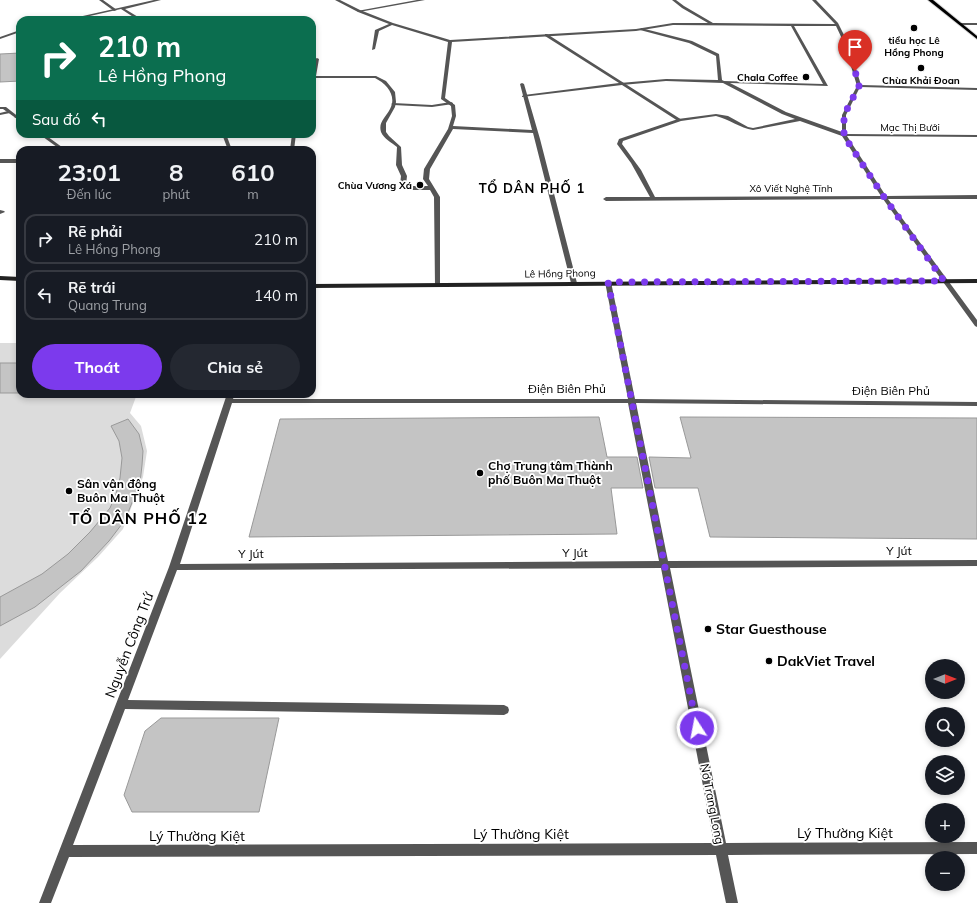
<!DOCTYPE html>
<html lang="vi">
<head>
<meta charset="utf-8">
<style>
  body { margin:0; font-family:Mulish,sans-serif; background:#242831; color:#f1f3f6; height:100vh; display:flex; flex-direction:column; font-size:15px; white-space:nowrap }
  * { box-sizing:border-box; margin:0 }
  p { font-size:13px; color:#9ea1a6 }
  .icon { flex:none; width:22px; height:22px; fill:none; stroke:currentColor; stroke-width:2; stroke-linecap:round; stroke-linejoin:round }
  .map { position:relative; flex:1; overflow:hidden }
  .side { position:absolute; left:16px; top:146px; width:300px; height:252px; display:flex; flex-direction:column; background:#171b24; border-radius:12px; box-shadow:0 2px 6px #0003 }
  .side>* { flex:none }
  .guide { position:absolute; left:16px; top:16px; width:300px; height:122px; border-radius:12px; box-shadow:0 2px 6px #0003; background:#0b6e4f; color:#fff; overflow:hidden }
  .needle { width:26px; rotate:90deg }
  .buttons { position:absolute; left:925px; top:659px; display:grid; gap:8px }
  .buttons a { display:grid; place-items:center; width:40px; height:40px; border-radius:50%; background:#171b24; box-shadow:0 2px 6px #0003; font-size:20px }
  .pin { position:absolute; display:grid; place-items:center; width:34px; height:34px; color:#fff; margin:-41px -17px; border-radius:50% 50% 50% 0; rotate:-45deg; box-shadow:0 0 4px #0007 }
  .pin .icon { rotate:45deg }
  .me { position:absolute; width:44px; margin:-22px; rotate:349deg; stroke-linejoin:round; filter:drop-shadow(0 0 3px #0008) }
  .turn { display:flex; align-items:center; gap:14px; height:84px; padding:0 16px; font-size:18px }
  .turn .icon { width:52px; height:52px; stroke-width:2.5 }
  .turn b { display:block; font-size:28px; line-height:34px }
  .then { display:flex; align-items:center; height:38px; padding:0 16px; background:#0003; gap:8px; font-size:15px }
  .eta { display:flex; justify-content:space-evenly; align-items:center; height:68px; text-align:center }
  .eta b { font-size:24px; font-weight:700; line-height:28px }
  .cta { display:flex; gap:8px; margin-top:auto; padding:8px 16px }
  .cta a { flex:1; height:46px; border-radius:24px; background:#7c3aed; color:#fff; font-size:16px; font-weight:700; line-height:46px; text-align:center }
  .cta a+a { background:#242831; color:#f1f3f6 }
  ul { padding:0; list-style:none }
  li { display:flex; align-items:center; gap:12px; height:50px; margin:0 8px 6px; padding:0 8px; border:2px solid #363941; border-radius:12px }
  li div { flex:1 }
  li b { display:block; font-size:15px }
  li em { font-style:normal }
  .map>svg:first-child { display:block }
  .green { fill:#dcdcdc }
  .building { fill:#c4c4c4; stroke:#999 }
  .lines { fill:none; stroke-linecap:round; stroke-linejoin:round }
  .primary-casing { stroke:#dbdbdb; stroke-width:2 }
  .lane { fill:#555; fill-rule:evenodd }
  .street { fill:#555; fill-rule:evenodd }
  .secondary { fill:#222; fill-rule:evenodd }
  .primary { fill:#000; fill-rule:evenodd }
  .route { stroke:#7c3aed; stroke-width:7; stroke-dasharray:0 12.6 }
  .poi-dot { fill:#000; stroke:#fff; stroke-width:1.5 }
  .labels { text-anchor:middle; stroke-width:3.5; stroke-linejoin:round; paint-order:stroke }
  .far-poi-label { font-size:10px; font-weight:bold; fill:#000; stroke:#fff }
  .far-street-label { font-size:10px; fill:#000; stroke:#fff }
  .street-label { font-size:12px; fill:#000; stroke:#fff }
  .poi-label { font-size:12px; font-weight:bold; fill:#000; stroke:#fff; text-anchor:start }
  .far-district-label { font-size:13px; font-weight:bold; letter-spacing:1px; fill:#000; stroke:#fff }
  .near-poi-label { font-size:14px; font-weight:bold; fill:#000; stroke:#fff; text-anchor:start }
  .near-street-label { font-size:14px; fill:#000; stroke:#fff }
  .district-label { font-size:16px; font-weight:bold; letter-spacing:1px; fill:#000; stroke:#fff }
</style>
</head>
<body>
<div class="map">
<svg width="977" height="903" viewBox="0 0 977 903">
  <rect width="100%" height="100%" fill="#fff"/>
  <path class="green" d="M0,343H20V394H137L130,413L141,426L147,451L143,477L123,529L98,557L60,593L0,659Z"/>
  <path class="building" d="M20,53V81L0,82V54Z
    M0,363H20V393H0Z
    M599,417L607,457H637L643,488H611L617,534L249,537L280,419Z
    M680,417L977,418V539L710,537L698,488H655L649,457L691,458Z
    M128,419L139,434L143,451L142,465L140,483L125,520L109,541L81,571L35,607L0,626V597L42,574L68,554L90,532L110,508L116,494L120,478L122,458L119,441L111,426Z
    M161,718H279L259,812H132L124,795L145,731Z"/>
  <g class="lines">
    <g class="primary-casing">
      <path id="primary" d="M928,0H933L977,36V39Z"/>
    </g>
    <path class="lane" d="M99,0H103L117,10L114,11Z
      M417,0H425L359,12L357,11Z
      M960,23H977V25H959Z
      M641,28L692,41L719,54L722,80L720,81L718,80L716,56L689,43L640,30Z
      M545,34H547L682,120L678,121L622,85L522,97V96L524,95L619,83L545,36Z
      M451,102L453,103V104L432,107L393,105L391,104L393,103L432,105Z
      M8,111H10V113L0,115V113Z
      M20,114V117L16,118L14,117Z
      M292,134H296L294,150H290Z
      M0,210L4,211L5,212L0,214Z"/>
    <path class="street" d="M154,0H161L125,9L143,20H138L121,9L72,20H65Z
      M335,0H340L360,10L393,23L450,40L636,29L673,23H708L682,8L672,0H676L684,6L713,23L835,24L812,0H816L838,23L848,43L861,85L977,88V90L860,87L846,115V134L977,135V137L847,136L886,196L977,195V199H888L977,320V327L975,326L883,199L606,201L603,199L606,197H650L631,163L617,144L619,139L678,119L716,114L728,116L748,127L753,128L795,119L782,114L723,83L666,81L622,85L620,84V83L666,79L718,80L720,79L724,81L823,84L791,26L673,25L636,31L452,42L445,98L455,105L456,116L453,126L532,130L520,84L522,83L524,84L540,139L577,283L574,285L571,283L533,133L453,129L430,169L429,179L440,197V284L437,286L435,285L434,197L430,190H406L400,185L401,176L396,165L397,147C391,142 384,139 381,132C378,122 386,117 390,109C397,96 387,84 375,78H316L315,81L313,82L312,75L315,59L317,58L319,59L316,76H376L386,81L395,92L396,102L395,107L386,123V132L389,136L401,147L402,165L407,176L406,185L407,186H428L423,179L424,169L448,129L452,116L451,106L441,99L448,42L392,25L379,31L375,49L372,50L375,30L389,24L358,12ZM794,26H836L844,43L857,86L842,115V132L786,112L730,83L828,86ZM716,116C729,119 740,128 753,130L800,121L842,136L881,196L655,197L641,170L622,144L623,141L681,121Z
      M20,30V32L0,39V37Z
      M0,107H6L20,118V121L3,109H0Z
      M39,134H44L66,150H61Z
      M222,134H226L232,150H228Z
      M0,159H20V163H0Z
      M608,280L611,282L635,399L977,402V406L636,403L668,561L977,560V566L670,568L726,843L977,842V854L728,855L738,903H726L716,855L69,857L51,903H39L169,567L227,394H235L233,399H628L605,282ZM232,403H628L659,561L180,564ZM661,568L714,843L73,845L125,709L504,715L508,713L509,710L508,707L504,705L128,700L177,570Z"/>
    <path class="secondary" d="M0,276L20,277V281L0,280Z
      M977,279V283L312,288V284Z"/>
    <use href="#primary" class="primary"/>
  </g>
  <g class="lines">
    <path class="route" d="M697,728L608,282L944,281L884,197L844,136V115L859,86L855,71"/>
  </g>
  <g class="poi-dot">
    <circle cx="914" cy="28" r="4"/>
    <circle cx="921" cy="68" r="4"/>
    <circle cx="806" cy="77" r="4"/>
    <circle cx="420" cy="185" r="4"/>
    <circle cx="480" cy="473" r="4"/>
    <circle cx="69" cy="491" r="4"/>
    <circle cx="708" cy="629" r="4"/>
    <circle cx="769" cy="661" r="4"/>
  </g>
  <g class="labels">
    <g class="far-poi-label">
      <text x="914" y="44">tiểu học Lê<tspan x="914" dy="12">Hồng Phong</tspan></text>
      <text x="798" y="81" text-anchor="end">Chala Coffee</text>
      <text x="921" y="84">Chùa Khải Đoan</text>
      <text x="412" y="189" text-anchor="end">Chùa Vương Xá</text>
    </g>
    <g class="far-street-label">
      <text x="910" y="131">Mạc Thị Bưởi</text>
      <text x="791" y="192">Xô Viết Nghệ Tĩnh</text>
      <text transform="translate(560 273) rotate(-1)" y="4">Lê Hồng Phong</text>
    </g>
    <g class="street-label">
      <text x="567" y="393">Điện Biên Phủ</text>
      <text x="891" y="395">Điện Biên Phủ</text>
      <text x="899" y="555">Y Jút</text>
      <text x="575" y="557">Y Jút</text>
      <text x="251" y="558">Y Jút</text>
      <text transform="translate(712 804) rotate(79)" y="4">Nơ Trang Long</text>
    </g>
    <g class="poi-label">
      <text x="488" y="470">Chợ Trung tâm Thành<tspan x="488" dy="14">phố Buôn Ma Thuột</tspan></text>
      <text x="77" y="488">Sân vận động<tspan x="77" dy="14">Buôn Ma Thuột</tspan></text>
    </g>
    <g class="far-district-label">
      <text x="532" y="193">TỔ DÂN PHỐ 1</text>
    </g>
    <g class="near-poi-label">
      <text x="716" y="634">Star Guesthouse</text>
      <text x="777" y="666">DakViet Travel</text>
    </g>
    <g class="near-street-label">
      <text transform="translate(129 645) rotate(-69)" y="5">Nguyễn Công Trứ</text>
      <text x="845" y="838">Lý Thường Kiệt</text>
      <text x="521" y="839">Lý Thường Kiệt</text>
      <text x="197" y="841">Lý Thường Kiệt</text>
    </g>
    <g class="district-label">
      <text x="139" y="524">TỔ DÂN PHỐ 12</text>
    </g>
  </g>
</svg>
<div class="buttons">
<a><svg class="needle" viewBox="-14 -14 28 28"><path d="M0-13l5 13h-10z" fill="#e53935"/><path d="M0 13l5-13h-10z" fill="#9ea1a6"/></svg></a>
<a><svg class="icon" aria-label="search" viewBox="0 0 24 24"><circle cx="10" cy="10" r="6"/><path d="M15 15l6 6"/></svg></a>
<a><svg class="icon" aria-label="layers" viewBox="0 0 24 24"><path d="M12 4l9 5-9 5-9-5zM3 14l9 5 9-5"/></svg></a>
<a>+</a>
<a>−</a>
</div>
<div class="pin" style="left:855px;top:71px;background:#d93025"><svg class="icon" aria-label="arrive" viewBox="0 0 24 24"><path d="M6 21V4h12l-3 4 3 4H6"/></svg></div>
<svg class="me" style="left:697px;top:728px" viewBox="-20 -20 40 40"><circle r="17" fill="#7c3aed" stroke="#fff" stroke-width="3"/><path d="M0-11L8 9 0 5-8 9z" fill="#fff"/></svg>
<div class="guide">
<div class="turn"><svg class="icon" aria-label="right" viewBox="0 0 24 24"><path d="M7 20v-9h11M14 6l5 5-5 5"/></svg><div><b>210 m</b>Lê Hồng Phong</div></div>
<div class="then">Sau đó<svg class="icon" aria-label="left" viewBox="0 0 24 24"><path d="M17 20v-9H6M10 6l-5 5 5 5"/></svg></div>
</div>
<section class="side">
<div class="eta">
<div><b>23:01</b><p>Đến lúc</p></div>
<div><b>8</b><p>phút</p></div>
<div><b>610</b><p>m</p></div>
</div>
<ul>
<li><svg class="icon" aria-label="right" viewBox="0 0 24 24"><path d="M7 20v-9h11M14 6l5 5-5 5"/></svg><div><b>Rẽ phải</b><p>Lê Hồng Phong</p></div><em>210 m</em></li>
<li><svg class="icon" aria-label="left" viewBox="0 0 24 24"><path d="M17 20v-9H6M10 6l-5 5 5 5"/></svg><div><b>Rẽ trái</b><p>Quang Trung</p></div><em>140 m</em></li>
</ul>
<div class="cta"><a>Thoát</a><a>Chia sẻ</a></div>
</section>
</div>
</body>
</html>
